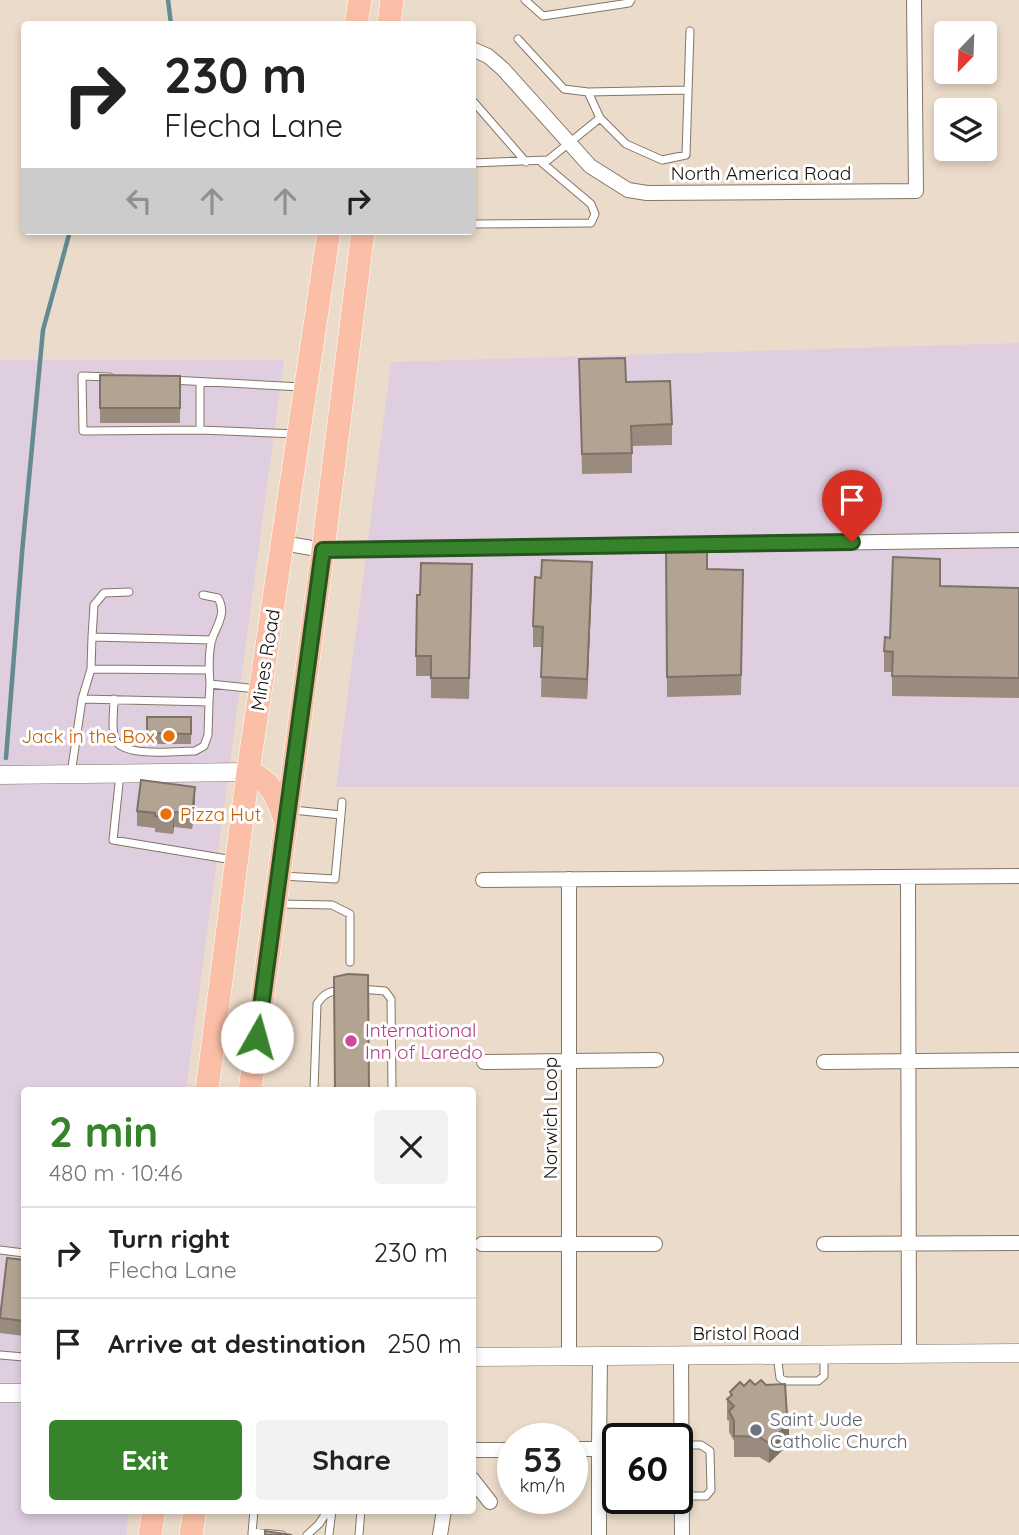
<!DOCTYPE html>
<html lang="en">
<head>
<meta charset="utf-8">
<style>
  body { margin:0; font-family:Quicksand,sans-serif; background:#f2f2f2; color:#222; height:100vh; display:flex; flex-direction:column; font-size:26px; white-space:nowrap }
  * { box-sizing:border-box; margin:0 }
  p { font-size:23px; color:#767676 }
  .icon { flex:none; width:38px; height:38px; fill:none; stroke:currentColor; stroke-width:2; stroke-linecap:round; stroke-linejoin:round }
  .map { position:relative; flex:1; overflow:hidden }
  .panel { position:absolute; left:21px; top:1087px; width:455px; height:427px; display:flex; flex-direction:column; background:#fff; border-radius:7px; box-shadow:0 4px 10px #0003 }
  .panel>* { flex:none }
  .hud { position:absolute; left:21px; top:21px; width:455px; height:214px; border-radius:7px; box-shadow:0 4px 10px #0003; background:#fff; color:#222; overflow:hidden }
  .needle { width:46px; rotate:203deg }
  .buttons { position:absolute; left:934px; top:21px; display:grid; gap:14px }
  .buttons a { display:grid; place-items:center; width:63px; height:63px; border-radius:7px; background:#fff; box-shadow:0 4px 10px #0003; font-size:35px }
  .speed { position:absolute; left:497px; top:1423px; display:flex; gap:14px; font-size:35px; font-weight:700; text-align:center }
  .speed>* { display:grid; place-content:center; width:91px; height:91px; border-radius:50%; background:#fff; box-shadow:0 4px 10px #0003; line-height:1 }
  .speed small { font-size:18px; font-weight:400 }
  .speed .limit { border:4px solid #111; border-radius:10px; background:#fff; color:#111 }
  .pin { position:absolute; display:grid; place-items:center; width:60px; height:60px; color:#fff; margin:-72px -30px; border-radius:50% 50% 50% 0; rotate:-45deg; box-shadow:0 0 7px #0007 }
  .pin .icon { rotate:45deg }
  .me { position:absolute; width:77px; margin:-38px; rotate:7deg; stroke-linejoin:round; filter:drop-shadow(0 0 5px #0008) }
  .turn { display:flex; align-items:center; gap:24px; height:147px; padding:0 28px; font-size:32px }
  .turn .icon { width:91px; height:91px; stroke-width:2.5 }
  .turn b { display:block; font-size:49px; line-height:60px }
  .lanes { display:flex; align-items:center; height:66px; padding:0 28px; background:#0003; justify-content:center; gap:35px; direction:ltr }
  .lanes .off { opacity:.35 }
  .round { display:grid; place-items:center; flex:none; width:74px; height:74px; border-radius:7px; background:#f2f2f2 }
  .headline { display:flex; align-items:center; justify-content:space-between; height:119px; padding:0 28px }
  h1 { font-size:42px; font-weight:700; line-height:52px; color:#37832b }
  .button { display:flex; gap:14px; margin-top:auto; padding:14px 28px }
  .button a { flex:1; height:80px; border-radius:7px; background:#37832b; color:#fff; font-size:28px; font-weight:700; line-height:80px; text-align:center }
  .button a+a { background:#f2f2f2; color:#222 }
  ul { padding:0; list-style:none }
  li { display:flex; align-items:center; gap:21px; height:91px; padding:0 28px; border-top:2px solid #e0e0e0 }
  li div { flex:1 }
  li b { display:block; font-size:26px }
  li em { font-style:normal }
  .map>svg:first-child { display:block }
  .industrial { fill:#dfcee0 }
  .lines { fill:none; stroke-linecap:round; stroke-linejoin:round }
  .stream { stroke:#648b92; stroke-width:4.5 }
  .service-casing { stroke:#847666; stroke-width:9 }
  .minor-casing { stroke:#847666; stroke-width:16 }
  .tertiary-casing { stroke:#847666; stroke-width:19 }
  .primary-casing { stroke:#fff; stroke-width:24 }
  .service { stroke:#fff; stroke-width:7 }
  .minor { stroke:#fff; stroke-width:14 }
  .tertiary { stroke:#fff; stroke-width:18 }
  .primary { stroke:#fbbfa7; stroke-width:23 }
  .wall { fill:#998c7e }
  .shaded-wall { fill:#7d7267 }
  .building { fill:#b2a393; stroke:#7d7267; stroke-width:2 }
  .route-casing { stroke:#24551c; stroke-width:18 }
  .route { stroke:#37832b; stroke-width:12 }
  .food-dot { fill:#e8710a; stroke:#fff; stroke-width:2.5 }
  .hotel-dot { fill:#d1479c; stroke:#fff; stroke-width:2.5 }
  .worship-dot { fill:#6b7280; stroke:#fff; stroke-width:2.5 }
  .labels { text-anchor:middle; stroke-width:6; stroke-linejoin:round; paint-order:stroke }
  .street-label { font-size:19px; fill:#140f09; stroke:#fff }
  .food-label { font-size:19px; fill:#c56008; stroke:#fff; text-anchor:end }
  .hotel-label { font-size:19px; fill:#b23c85; stroke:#fff; text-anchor:start }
  .worship-label { font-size:19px; fill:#5b616d; stroke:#fff; text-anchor:start }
</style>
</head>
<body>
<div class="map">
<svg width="1019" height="1535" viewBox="0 0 1019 1535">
  <rect width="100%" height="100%" fill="#ebdbca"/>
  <path class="industrial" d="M1019,343V787H336L391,362Z
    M0,360H284L186,1090H24V1510H129L126,1535H0Z"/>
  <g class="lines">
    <path class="stream" d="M168,0L171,24
      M6,758L22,553L43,330L70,231"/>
    <g class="service-casing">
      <path id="service" d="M525,0L543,16L629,3L631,0
        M518,39L564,89L588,92L600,118
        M588,92L688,90
        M472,100L526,162
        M472,163L548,160L600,118L626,144L662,160L686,155L690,31
        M472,224L591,223L595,214L591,204L540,161
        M110,377L82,376L83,431L200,430L296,434
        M171,380L302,387
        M200,430V382
        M203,595L218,598C227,613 217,625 212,639C208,653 209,671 210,684
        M92,637L94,605L104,593L129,592
        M209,670L91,669L92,637L212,640
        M82,699L91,669
        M114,699C114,711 111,728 115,739C122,758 177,751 195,751L204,746L208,735L209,702
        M71,774L82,699L209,702L210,684L257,689
        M120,774L113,840L233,860
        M341,815L342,802
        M282,876L335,879L341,815L293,810
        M278,904L332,905L350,914V962
        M359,989L385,991L391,999L392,1090
        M314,1090L317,1004C324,993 330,991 343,990
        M0,1250L24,1253
        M0,1355L24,1357
        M777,1355L780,1378L785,1381H818L824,1376V1355
        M682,1445H701L710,1451L711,1490L706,1496H682
        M252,1532L282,1535
        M252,1534L254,1510
        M307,1535L319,1524L328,1510
        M329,1535L332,1510
        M359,1535L361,1510"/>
    </g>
    <g class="minor-casing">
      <path id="minor" d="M472,49L488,56L503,69L590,166L628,190L647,193L916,191L914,0
        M283,543L323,550L1019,540
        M908,877L909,1353
        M483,880L1019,876
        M484,1062L656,1060
        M824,1062L1019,1060
        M482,1244H655
        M824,1244L1019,1243
        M681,1354L682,1535
        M569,1356V879
        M572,1449H599V1535
        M599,1449L600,1356
        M472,1450H513
        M472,1479L490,1502
        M440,1535L444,1510"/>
    </g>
    <g class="tertiary-casing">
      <path id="tertiary" d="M0,775L248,772
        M472,1357L1019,1353
        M0,1393H24"/>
    </g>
    <g class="primary-casing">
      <path id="primary" d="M356,24L360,0
        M389,24L392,0
        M248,772C272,781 276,796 285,819
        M207,1090L248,772L329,231
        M250,1090L323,550L363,231
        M150,1535L154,1510
        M191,1535L195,1510"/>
    </g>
    <use href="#service" class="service"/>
    <use href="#minor" class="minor"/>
    <use href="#tertiary" class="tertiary"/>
    <use href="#primary" class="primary"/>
  </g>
  <path class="wall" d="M579,359L672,424V445L632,446V473L582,474Z
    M100,375L180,376V423H100Z
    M666,548L707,569L743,570L741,695L667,697Z
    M592,583L587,699L541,697L542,647H533V626Z
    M472,585L469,699L431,698V676H416V656Z
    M940,586L1019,588V698L892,696V672H884V651L890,638Z
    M147,717H191V744H147Z
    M195,802L192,829L174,827L173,834L155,832V828L137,826V811Z
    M24,1260V1336L0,1333V1317Z
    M730,1392L787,1421L789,1444L769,1463L759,1457H734V1441L729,1432V1421L727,1420V1399L730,1397Z
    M279,1510H292V1513L279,1512Z"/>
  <path class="shaded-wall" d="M592,562V583L587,699V679Z
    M195,787V802L192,829V814Z
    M174,812V827L173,834V818Z
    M787,1415V1426L789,1423V1444L769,1463V1443Z"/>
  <path class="building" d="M625,358L626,382L670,381L672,424L631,426L632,453L582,454L579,359Z
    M100,375L180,376V408H100Z
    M666,548H707V569L743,570L741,675L667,677Z
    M893,557L940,559V586L1019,588V678L892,676L893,652L884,651L885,637L890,638Z
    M542,560L592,562L587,679L541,677L543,627L533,626L535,577L541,578Z
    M421,563L472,564L469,678H431V656H416L417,595H420Z
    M147,717H191V734L147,733Z
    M141,780L195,787L192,814L174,812L173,818L155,816V813L137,811Z
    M348,974L368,975L369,1090H335L334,977Z
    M7,1258L24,1260V1321L0,1318Z
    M750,1380L755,1385L761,1380L766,1385L785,1384L787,1415L784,1418L789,1423L769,1443L759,1437L734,1436V1421L729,1411L734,1406L727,1399L732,1395L730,1392L740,1382L744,1386Z
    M265,1531L292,1535H265Z"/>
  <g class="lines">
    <g class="route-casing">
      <path id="route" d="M257,1037L323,550L852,542"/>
    </g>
    <use href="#route" class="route"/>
  </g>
  <g class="food-dot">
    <circle cx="169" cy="736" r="7"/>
    <circle cx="166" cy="814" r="7"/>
  </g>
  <circle class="hotel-dot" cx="351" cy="1041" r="7"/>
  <circle class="worship-dot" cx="756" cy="1430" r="7"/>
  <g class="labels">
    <g class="street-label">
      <text x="761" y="180">North America Road</text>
      <text transform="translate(265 660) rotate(-81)" y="7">Mines Road</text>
      <text transform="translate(550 1118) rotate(-90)" y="7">Norwich Loop</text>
      <text x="746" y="1340">Bristol Road</text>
    </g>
    <g class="food-label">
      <text x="155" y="743">Jack in the Box</text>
      <text x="180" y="821" text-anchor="start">Pizza Hut</text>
    </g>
    <g class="hotel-label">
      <text x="365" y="1037">International<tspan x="365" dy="22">Inn of Laredo</tspan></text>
    </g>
    <g class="worship-label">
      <text x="770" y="1426">Saint Jude<tspan x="770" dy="22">Catholic Church</tspan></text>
    </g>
  </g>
</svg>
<div class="buttons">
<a><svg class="needle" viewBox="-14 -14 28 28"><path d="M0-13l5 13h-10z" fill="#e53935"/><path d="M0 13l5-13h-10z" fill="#767676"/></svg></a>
<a><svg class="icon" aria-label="layers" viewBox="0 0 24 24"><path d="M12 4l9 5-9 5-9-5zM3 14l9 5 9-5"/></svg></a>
</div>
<div class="speed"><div>53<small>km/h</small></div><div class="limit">60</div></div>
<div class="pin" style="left:852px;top:542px;background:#d93025"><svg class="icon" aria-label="arrive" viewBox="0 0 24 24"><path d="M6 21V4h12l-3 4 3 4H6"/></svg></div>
<svg class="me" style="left:257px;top:1037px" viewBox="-20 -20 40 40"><circle r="19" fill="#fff"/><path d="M0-13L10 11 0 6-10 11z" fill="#37832b"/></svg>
<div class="hud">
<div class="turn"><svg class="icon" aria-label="right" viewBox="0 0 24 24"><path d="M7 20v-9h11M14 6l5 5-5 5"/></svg><div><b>230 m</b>Flecha Lane</div></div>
<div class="lanes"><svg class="icon off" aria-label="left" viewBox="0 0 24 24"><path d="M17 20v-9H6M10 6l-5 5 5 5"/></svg><svg class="icon off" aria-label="ahead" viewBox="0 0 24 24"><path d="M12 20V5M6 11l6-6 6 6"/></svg><svg class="icon off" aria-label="ahead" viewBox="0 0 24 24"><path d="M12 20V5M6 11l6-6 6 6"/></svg><svg class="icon" aria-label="right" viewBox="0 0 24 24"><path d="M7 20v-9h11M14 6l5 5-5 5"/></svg></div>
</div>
<section class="panel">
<div class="headline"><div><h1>2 min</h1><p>480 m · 10:46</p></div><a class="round"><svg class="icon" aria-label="close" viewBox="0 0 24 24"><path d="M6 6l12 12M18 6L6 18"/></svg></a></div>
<ul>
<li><svg class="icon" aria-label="right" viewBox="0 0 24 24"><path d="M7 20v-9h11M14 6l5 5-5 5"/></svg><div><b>Turn right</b><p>Flecha Lane</p></div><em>230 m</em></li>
<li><svg class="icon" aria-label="arrive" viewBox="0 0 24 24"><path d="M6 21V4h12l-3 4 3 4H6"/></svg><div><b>Arrive at destination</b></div><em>250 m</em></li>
</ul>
<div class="button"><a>Exit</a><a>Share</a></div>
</section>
</div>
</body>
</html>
